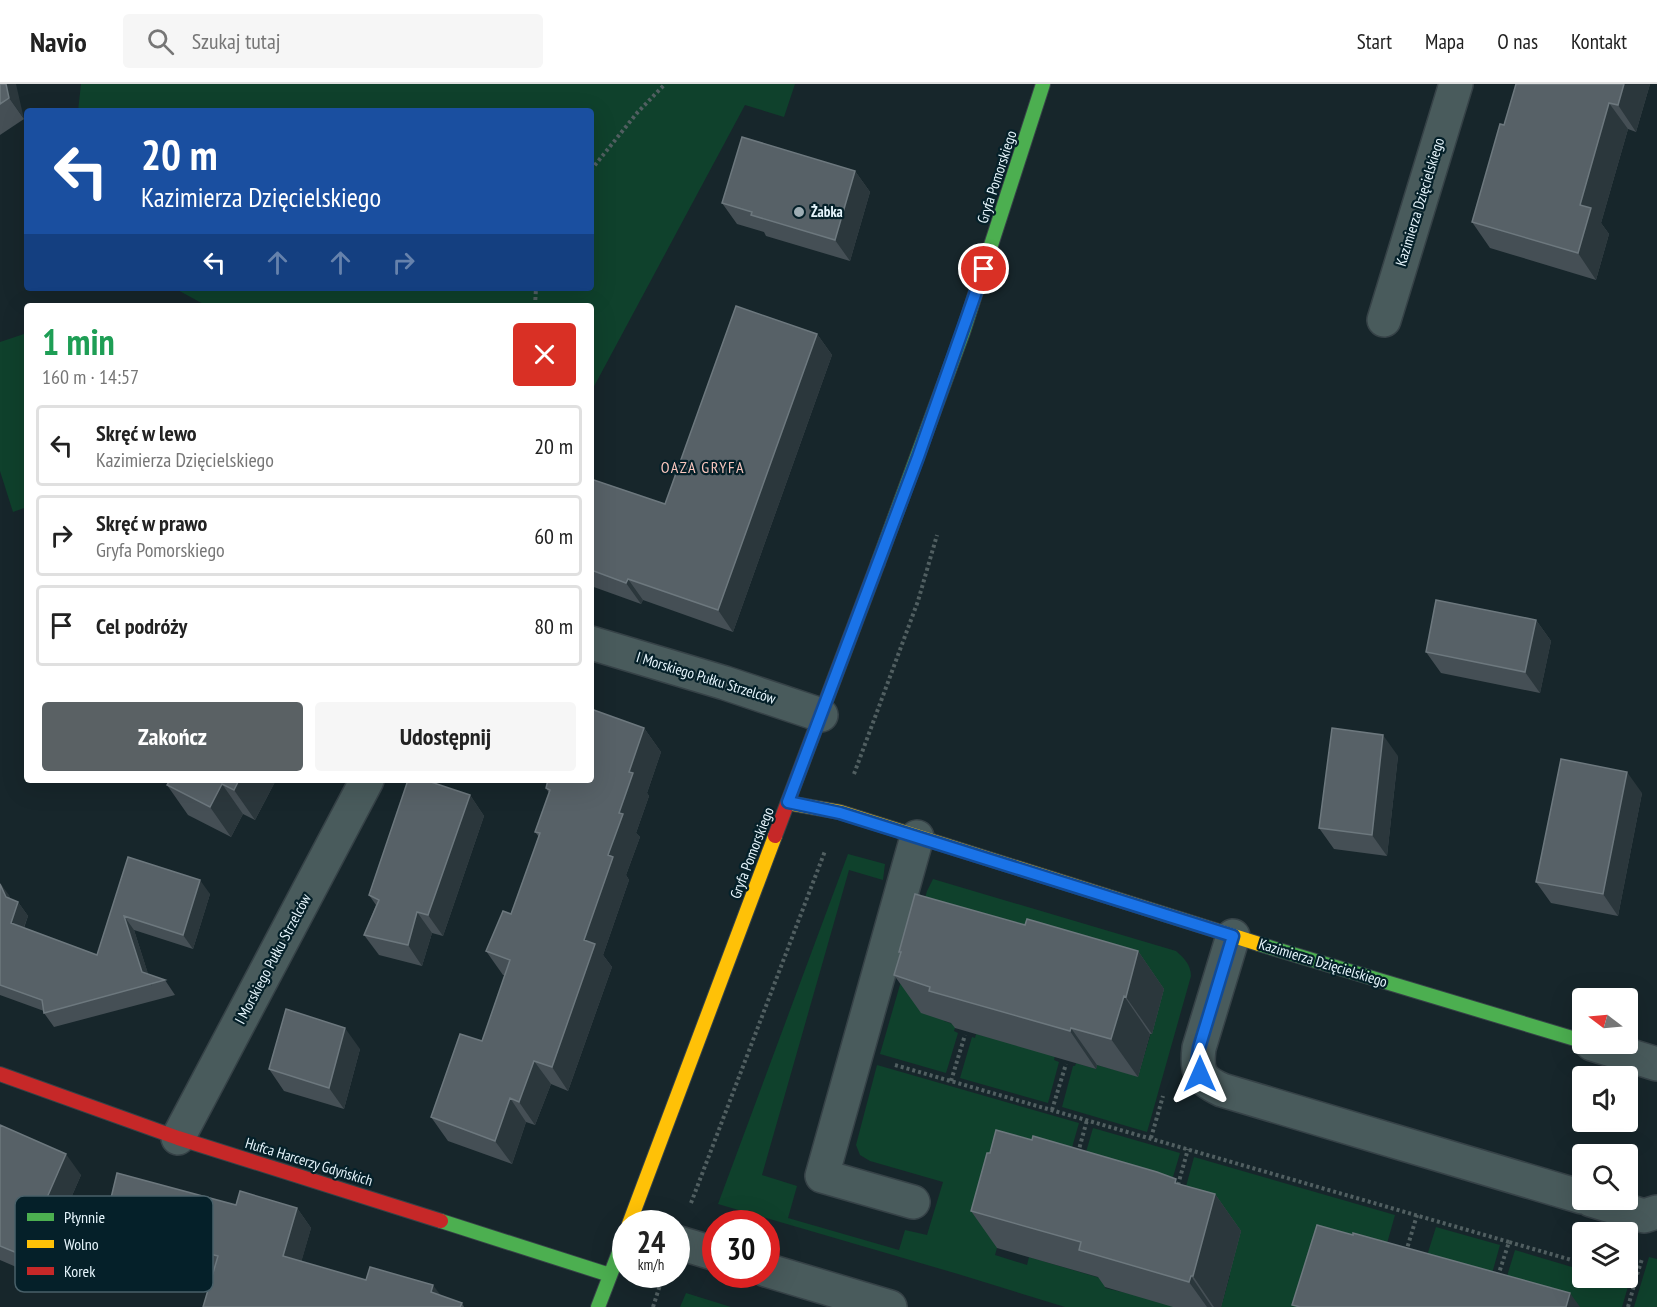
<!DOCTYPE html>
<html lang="pl">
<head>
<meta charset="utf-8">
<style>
  body { margin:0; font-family:"PT Sans Narrow",sans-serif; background:#f6f6f6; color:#222; height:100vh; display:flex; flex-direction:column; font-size:22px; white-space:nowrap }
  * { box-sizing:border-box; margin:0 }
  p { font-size:20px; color:#767676 }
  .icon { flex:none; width:33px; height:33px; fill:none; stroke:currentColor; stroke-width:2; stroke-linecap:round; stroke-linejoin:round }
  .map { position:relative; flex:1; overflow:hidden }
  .sheet { position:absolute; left:24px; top:219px; width:570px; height:480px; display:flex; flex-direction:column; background:#fff; border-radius:6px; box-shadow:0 6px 24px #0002 }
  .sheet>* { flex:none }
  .top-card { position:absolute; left:24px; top:24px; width:570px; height:183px; border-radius:6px; box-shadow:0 6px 24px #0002; background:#1a4fa0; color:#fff; overflow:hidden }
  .needle { width:39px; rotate:286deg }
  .controls { position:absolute; left:1572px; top:904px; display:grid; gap:12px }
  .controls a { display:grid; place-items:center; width:66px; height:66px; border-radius:6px; background:#fff; box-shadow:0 6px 24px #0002; font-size:30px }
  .speed { position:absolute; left:612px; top:1126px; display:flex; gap:12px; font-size:30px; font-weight:700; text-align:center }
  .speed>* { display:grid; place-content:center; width:78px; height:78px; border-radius:50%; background:#fff; box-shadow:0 6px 24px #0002; line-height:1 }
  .speed small { font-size:15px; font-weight:400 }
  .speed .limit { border:9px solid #d22; background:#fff; color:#111 }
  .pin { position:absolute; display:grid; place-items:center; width:51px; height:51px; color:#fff; margin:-26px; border:3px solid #fff; border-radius:50%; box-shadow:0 2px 6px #0007 }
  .me { position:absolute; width:66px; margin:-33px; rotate:0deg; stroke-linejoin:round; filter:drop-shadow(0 0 4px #0008) }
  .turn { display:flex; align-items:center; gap:21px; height:126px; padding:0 18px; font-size:27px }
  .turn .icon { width:78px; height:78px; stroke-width:2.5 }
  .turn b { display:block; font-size:42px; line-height:51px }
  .lanes { display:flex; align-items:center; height:57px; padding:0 18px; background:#0003; justify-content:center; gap:30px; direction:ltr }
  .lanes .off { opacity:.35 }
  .round { display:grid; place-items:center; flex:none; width:63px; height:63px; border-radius:6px; background:#f6f6f6 }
  .head { display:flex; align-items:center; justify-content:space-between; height:102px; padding:0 18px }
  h1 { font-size:36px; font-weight:600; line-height:45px; color:#1e9e55 }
  .cta { display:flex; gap:12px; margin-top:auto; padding:12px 18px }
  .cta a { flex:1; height:69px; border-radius:6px; background:#5a6164; color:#fff; font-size:24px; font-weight:600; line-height:69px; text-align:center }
  .cta a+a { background:#f6f6f6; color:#222 }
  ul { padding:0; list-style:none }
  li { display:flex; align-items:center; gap:18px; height:81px; margin:0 12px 9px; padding:0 6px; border:3px solid #e0e0e0; border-radius:6px }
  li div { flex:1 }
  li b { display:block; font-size:22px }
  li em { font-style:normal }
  header { display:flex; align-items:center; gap:36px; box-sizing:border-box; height:84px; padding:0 30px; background:#fff; border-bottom:2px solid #e0e0e0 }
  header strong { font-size:28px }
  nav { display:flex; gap:33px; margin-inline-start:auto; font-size:21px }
  .search { width:420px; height:54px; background:#f6f6f6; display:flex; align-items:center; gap:15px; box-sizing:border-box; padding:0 21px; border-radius:6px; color:#767676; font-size:22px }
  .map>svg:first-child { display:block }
  .green { fill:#0f412c }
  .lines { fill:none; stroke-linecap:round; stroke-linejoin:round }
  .street-casing { stroke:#364247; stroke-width:36 }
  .fast-casing { stroke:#364247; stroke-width:16 }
  .slow-casing { stroke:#364247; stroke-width:16 }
  .jam-casing { stroke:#364247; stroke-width:16 }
  .path { stroke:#515f61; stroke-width:4; stroke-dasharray:3 3; stroke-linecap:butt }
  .street { stroke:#495b5c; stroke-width:33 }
  .fast { stroke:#4caf50; stroke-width:14 }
  .slow { stroke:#ffc107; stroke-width:14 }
  .jam { stroke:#c62828; stroke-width:14 }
  .wall { fill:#454f55 }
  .shaded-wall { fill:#2b373c }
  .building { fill:#576167; stroke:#6d787e; stroke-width:1.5 }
  .route-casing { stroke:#114b97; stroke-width:15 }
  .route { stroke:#1a73e8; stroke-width:10 }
  .poi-dot { fill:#9eadb4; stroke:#052029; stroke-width:2 }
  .labels { text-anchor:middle; stroke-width:4.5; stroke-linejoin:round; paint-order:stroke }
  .street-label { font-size:15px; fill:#e7f6fd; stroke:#052029 }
  .poi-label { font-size:15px; font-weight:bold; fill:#e7f6fd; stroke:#052029; text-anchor:start }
  .neighbourhood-label { font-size:16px; letter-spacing:1.5px; fill:#f9c6bd; stroke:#052029 }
  .key { fill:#052029; stroke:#496069; stroke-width:1.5 }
  .key-label { font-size:16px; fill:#e7f6fd }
</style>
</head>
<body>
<header>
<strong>Navio</strong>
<div class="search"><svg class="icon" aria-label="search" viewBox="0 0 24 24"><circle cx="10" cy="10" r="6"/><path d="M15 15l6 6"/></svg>Szukaj tutaj</div>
<nav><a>Start</a><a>Mapa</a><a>O nas</a><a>Kontakt</a></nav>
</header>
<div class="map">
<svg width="1657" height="1223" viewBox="0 0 1657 1223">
  <rect width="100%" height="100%" fill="#17262b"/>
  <path class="green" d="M81,0H795L784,33L745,21L591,308V222H207L174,204H591V27H78Z
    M27,249V423L13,428L0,387V258Z
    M848,770L885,780L883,796L849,786L762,1091L797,1102L788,1134L899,1166L905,1146L927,1151L943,1098L870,1077L860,1071L856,1061L877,981L1079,1039L1065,1088L1013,1106L995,1171L1027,1181L1029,1173L1107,1196L1105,1204L1187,1223H1065L958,1190L718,1120Z
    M933,795L1176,867C1184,874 1191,881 1191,892L1147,1048L1062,1023L1073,982H1075L1076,979L1096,985L1097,981L1138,992L1162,912L944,935V937L956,941L954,947L958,949L946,989L880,970L927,807Z
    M976,950L1056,969L1054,976L1059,978L1048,1019L960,994L972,953L975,954Z
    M1093,1044L1180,1069L1166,1117L1079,1092Z
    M1194,1073L1395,1131L1379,1188L1329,1223H1221L1230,1191L1181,1121Z
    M1436,1143L1500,1161L1486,1211L1419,1197Z
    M1515,1166L1582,1186V1194H1612L1629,1199L1622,1223H1513L1500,1215Z
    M1649,1173L1657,1175V1223H1634Z
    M686,1209L731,1223H680Z"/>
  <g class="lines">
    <g class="street-casing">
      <path id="street" d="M1384,236L1456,0
        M591,559L725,599L821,631
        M1233,852L1199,964C1196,989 1200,996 1222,1006L1582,1113
        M1592,960L1657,980
        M178,1054L367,696
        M1591,1116L1644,1132L1657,1128
        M913,1118L822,1092L917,753
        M676,1158L716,1170
        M766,1186L890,1223"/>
    </g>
    <g class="fast-casing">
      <path id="fast" d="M878,479L963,248L1043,0
        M1259,860L1582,957
        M441,1137L610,1191
        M598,1223L626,1150"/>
    </g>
    <g class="slow-casing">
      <path id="slow" d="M788,719L840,728L1259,860
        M629,1140L775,752"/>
    </g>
    <g class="jam-casing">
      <path id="jam" d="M775,752L878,479
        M0,990L178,1054L441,1137"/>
    </g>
    <path class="path" d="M591,86L637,29L665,0
      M535,222L536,204
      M854,690L918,517L937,451
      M895,981L1509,1158
      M951,997L965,951
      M1052,1026L1066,980
      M1151,1054L1163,1012
      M1078,1069L1087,1036
      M1178,1101L1188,1065
      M691,1119L825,767
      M1406,1168L1417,1131
      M1498,1192L1509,1158L1582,1179
      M1628,1192L1636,1194L1642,1175
      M653,1223L661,1198
      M1628,1223L1636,1194"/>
    <use href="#street" class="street"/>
    <use href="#fast" class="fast"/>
    <use href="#slow" class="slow"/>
    <use href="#jam" class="jam"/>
  </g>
  <path class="wall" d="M0,0L24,35L0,51Z
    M1650,0L1636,48L1628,45L1601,139L1609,150L1596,196L1490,164L1472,138L1504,41Z
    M855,87L870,108L850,177L766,152L764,148L737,140L722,119Z
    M817,250L832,271L733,548L643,516L641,520L591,502V395L665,420Z
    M1536,536L1551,557L1540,609L1441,589L1426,568Z
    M644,644L661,668L647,709L649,712L636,749L640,753L626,791L629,796L603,871L612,883L568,1007L551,1000L535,1041L526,1038L512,1080L448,1057L431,1033L482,957L505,891H503L486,867L511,830L539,753L535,748L549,709L546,704Z
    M1398,672L1387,772L1334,765L1319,744Z
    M276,696L255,736L243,730L231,753L188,731L167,701Z
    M1642,709L1618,832L1551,819L1536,798Z
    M470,711L484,732L443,852L432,849L422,882L379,871L364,851L376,821L369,811Z
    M128,773L210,810L193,865L134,846L148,890L165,896L175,911L54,943L44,929V927L0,911V799L10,815L18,818L28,832L24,844L97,871Z
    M1025,841L1138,867L1164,905L1152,950H1150L1138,993L1097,981L1096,985L955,944L951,939L921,929L894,891L900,870L899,868Z
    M360,965L344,1025L284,1007L269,985Z
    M0,1041L81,1091L37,1192L0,1176Z
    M1180,1100L1215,1110L1241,1147L1221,1223H1173L1105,1203L1098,1193L997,1164L971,1127Z
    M236,1121L297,1124L311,1144L301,1178L366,1196L441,1212L462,1219L464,1223H203L213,1187L158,1174L152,1195L114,1185L99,1164Z"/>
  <path class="shaded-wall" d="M6,0H16L24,35L9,14Z
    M1624,0H1650L1636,48L1618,21Z
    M1609,19L1628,45L1601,139L1609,150L1596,196L1578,169L1580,121Z
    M855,87L870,108L850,177L835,156Z
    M817,250L832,271L733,548L718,526Z
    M628,495L643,516L641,520L626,499Z
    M1536,536L1551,557L1540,609L1525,588Z
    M644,644L661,668L647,709L649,712L636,749L640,753L626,791L629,796L603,871L612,883L568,1007L552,983L584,856L608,771L629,688Z
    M1383,651L1398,672L1387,772L1372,751Z
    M1627,688L1642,709L1618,832L1603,810Z
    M239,696H276L255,736L234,706Z
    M222,700L243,730L231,753L210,723Z
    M470,711L484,732L443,852L428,831Z
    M200,796L210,810L193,865L183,851Z
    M0,799L9,811L15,826L18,818L28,832L20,853L11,839L6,813Z
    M417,828L432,849L422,882L408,861Z
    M124,832L134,846L152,902L142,888Z
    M1138,867L1164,905L1152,950L1126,913Z
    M1124,912L1150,950L1138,993L1111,955Z
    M345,944L360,965L344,1025L329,1004Z
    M1071,944L1097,981L1096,985L1070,947Z
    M534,977L551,1000L535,1041L519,1018Z
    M510,1014L526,1038L512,1080L495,1057Z
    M66,1070L81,1091L37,1192L22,1171Z
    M1215,1110L1241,1147L1221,1223H1214L1193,1192Z
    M297,1124L311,1144L297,1193L283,1172Z
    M144,1153L158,1174L152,1195L137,1174Z
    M1191,1192L1212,1223H1207L1189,1198Z
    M433,1201L448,1221L431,1208Z
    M1570,1209L1580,1223H1566Z"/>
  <path class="building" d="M0,0H6L9,14L0,20Z
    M1516,0H1624L1618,21L1609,19L1580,121L1591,124L1578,169L1472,138L1500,40L1504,41Z
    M742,53L855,87L835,156L751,131L752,128L722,119Z
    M736,222L817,250L718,526L628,495L626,499L591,486V395L665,420Z
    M1436,516L1536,536L1525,588L1426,568Z
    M591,625L644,644L629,688L633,689L619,729L623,730L608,771L613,773L584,856L595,860L552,983L534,977L519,1018L510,1014L495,1057L431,1033L460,950L482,957L510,876L486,867L503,827L511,830L540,749L535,748L550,706L546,704L548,696H591Z
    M1332,644L1383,651L1372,751L1319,744Z
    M1561,675L1627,688L1603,810L1536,798Z
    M170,696H239L234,706L222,700L210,723L167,701Z
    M408,696H425L470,711L428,831L417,828L408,861L364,851L379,816L369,811Z
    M128,773L200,796L183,851L124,832L142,888L165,896L44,929L42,916L0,901V800L6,813L18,818L11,839L97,871Z
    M915,810L1025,841L1027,835L1138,867L1126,913L1124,912L1111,955L1071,944L1070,947L929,907L930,903L894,891L901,868H899Z
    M286,925L345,944L329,1004L269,985Z
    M0,1041L66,1070L22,1171L0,1162Z
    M996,1046L1032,1056L1033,1052L1157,1088L1176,1095L1175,1099L1215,1110L1193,1192H1191L1189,1198L1079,1166L1081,1158L971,1127L987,1069H990Z
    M117,1089L236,1121L240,1107L297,1124L283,1172L366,1196L370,1183L433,1201L431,1208L462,1219L460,1223H203L218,1172L144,1153L137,1174L99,1164Z
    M1317,1141L1353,1151V1149L1570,1209L1566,1223H1300L1292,1221Z"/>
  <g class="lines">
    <g class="route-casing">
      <path id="route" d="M984,185L918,373L788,718L840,729L1233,852L1199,964L1197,978L1200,990"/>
    </g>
    <use href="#route" class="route"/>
  </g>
  <circle class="poi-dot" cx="799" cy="128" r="6"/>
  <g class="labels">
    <g class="street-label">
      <text transform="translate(997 93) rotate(-72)" y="5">Gryfa Pomorskiego</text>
      <text transform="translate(1420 118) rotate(-73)" y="5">Kazimierza Dzięcielskiego</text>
      <text transform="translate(706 594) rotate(17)" y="5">I Morskiego Pułku Strzelców</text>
      <text transform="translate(752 769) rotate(-69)" y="5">Gryfa Pomorskiego</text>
      <text transform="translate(273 875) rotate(-62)" y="5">I Morskiego Pułku Strzelców</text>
      <text transform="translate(1323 879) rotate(17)" y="5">Kazimierza Dzięcielskiego</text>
      <text transform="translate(309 1078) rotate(17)" y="5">Hufca Harcerzy Gdyńskich</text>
    </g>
    <g class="poi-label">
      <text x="811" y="133">Żabka</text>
    </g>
    <g class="neighbourhood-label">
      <text x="703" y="389">OAZA GRYFA</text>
    </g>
  </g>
  <rect x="15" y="1112" width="198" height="96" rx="9" class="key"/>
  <rect x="27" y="1129" width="27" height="8" fill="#4caf50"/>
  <rect x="27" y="1156" width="27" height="8" fill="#ffc107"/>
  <rect x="27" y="1183" width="27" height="8" fill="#c62828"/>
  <g class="key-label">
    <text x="64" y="1139">Płynnie</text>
    <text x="64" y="1166">Wolno</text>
    <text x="64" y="1193">Korek</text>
  </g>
</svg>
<div class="controls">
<a><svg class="needle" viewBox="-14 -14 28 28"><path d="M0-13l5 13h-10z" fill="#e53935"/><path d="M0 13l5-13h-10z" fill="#767676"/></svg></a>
<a><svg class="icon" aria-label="sound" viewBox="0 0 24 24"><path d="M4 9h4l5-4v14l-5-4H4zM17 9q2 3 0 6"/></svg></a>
<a><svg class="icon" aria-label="search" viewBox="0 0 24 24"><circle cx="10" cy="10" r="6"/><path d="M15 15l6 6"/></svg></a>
<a><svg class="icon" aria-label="layers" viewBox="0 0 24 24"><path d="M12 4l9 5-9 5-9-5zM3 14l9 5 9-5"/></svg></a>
</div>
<div class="speed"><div>24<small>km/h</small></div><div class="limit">30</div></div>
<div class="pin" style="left:984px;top:185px;background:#d93025"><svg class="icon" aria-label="arrive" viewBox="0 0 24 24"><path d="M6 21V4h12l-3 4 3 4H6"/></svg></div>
<svg class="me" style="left:1200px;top:990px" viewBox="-20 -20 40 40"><path d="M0-17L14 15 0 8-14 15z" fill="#1a73e8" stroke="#fff" stroke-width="4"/></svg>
<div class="top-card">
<div class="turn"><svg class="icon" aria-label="left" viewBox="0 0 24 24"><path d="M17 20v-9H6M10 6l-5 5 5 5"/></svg><div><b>20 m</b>Kazimierza Dzięcielskiego</div></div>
<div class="lanes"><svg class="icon" aria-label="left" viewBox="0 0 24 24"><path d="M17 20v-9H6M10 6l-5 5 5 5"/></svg><svg class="icon off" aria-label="ahead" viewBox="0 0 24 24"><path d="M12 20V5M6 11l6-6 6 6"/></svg><svg class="icon off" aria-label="ahead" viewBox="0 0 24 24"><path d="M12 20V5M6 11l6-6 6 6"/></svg><svg class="icon off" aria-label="right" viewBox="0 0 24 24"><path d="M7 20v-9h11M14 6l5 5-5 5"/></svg></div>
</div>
<section class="sheet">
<div class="head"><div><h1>1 min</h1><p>160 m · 14:57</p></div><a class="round" style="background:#d93025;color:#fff"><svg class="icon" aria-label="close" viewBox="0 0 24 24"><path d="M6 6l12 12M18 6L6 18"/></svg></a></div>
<ul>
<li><svg class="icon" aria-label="left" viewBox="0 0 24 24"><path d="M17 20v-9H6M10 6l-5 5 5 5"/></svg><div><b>Skręć w lewo</b><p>Kazimierza Dzięcielskiego</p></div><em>20 m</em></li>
<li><svg class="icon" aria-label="right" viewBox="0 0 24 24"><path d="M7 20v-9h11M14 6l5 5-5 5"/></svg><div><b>Skręć w prawo</b><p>Gryfa Pomorskiego</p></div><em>60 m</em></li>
<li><svg class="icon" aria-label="arrive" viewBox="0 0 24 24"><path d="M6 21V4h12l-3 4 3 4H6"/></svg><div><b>Cel podróży</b></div><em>80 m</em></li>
</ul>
<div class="cta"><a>Zakończ</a><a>Udostępnij</a></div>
</section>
</div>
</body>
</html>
